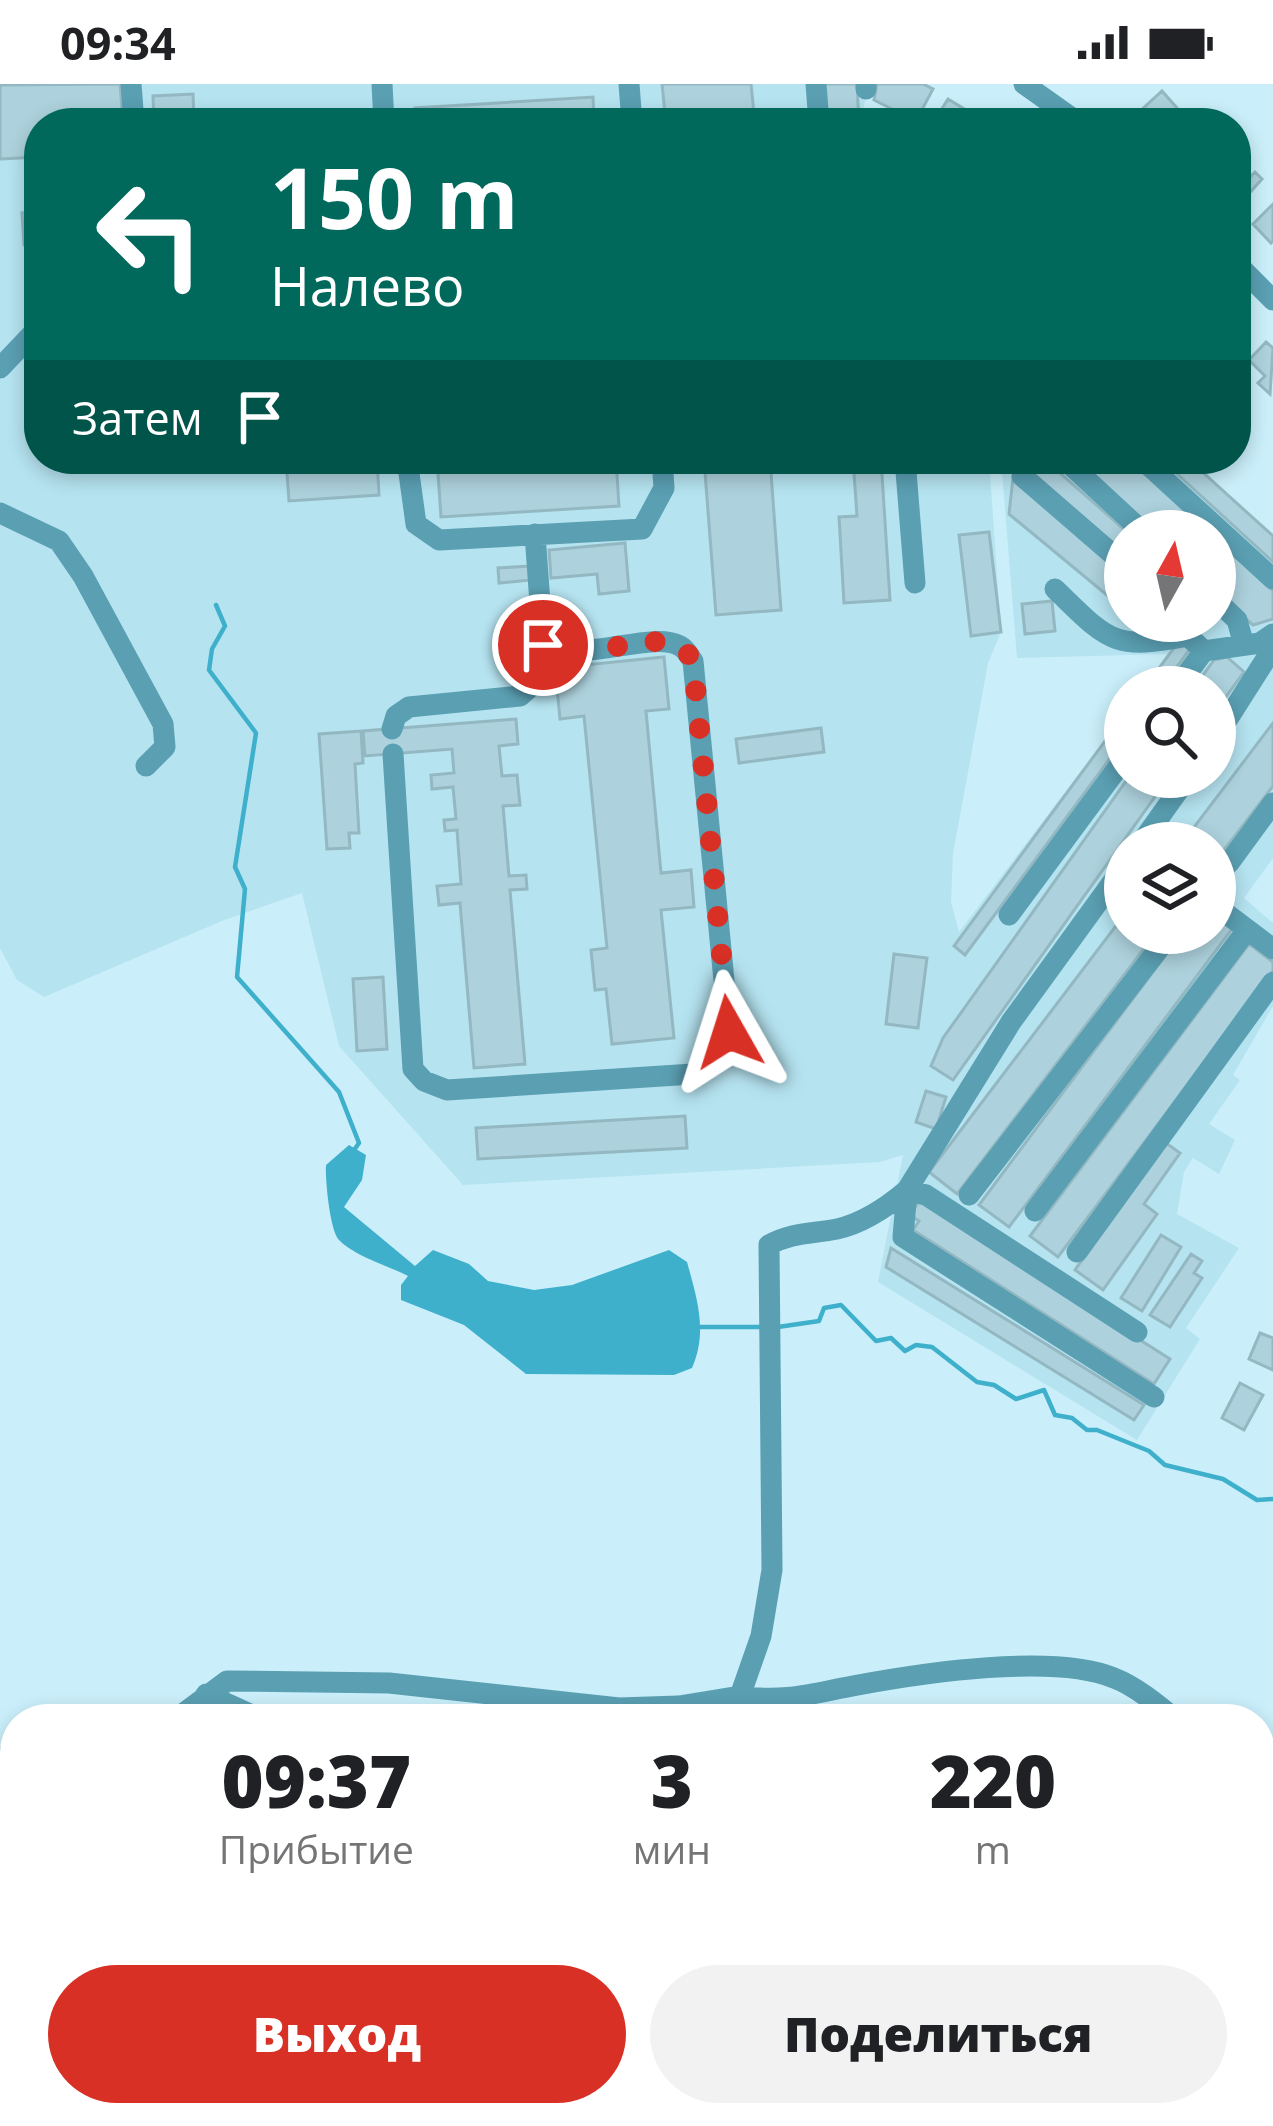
<!DOCTYPE html>
<html lang="ru">
<head>
<meta charset="utf-8">
<style>
  body { margin:0; font-family:"Open Sans",sans-serif; background:#f2f2f2; color:#202124; height:100vh; display:flex; flex-direction:column; font-size:45px; white-space:nowrap }
  * { box-sizing:border-box; margin:0 }
  p { font-size:39px; color:#757577 }
  .icon { flex:none; width:66px; height:66px; fill:none; stroke:currentColor; stroke-width:2; stroke-linecap:round; stroke-linejoin:round }
  .map { position:relative; flex:1; overflow:hidden }
  .sheet { position:absolute; left:0px; top:1620px; width:1275px; height:423px; display:flex; flex-direction:column; background:#fff; border-radius:48px 48px 0 0; box-shadow:0 6px 18px #0003 }
  .sheet>* { flex:none }
  .banner { position:absolute; left:24px; top:24px; width:1227px; height:366px; border-radius:48px; box-shadow:0 6px 18px #0003; background:#00695c; color:#fff; overflow:hidden }
  .needle { width:78px; rotate:8deg }
  .tools { position:absolute; left:1104px; top:426px; display:grid; gap:24px }
  .tools a { display:grid; place-items:center; width:132px; height:132px; border-radius:50%; background:#fff; box-shadow:0 6px 18px #0003; font-size:60px }
  .pin { position:absolute; display:grid; place-items:center; width:102px; height:102px; color:#fff; margin:-51px; border:6px solid #fff; border-radius:50%; box-shadow:0 3px 12px #0007 }
  .me { position:absolute; width:132px; margin:-66px; rotate:354deg; stroke-linejoin:round; filter:drop-shadow(0 0 9px #0008) }
  .turn { display:flex; align-items:center; gap:42px; height:252px; padding:0 48px; font-size:54px }
  .turn .icon { width:156px; height:156px; stroke-width:2.5 }
  .turn b { display:block; font-size:84px; line-height:102px }
  .then { display:flex; align-items:center; height:114px; padding:0 48px; background:#0003; gap:24px; font-size:45px }
  .eta { display:flex; justify-content:space-evenly; align-items:center; height:204px; text-align:center }
  .eta b { font-size:72px; font-weight:800; line-height:84px }
  .action { display:flex; gap:24px; margin-top:auto; padding:24px 48px }
  .action a { flex:1; height:138px; border-radius:72px; background:#d93025; color:#fff; font-size:48px; font-weight:800; line-height:138px; text-align:center }
  .action a+a { background:#f2f2f2; color:#202124 }
  .status { display:flex; justify-content:space-between; align-items:center; height:84px; padding:0 60px; background:#fff; direction:ltr }
  .status svg { height:33px; fill:currentColor }
  .map>svg:first-child { display:block }
  .built { fill:#b5e3f0; fill-rule:evenodd }
  .green { fill:#8bccdf }
  .water { fill:#3fb0cc }
  .lines { fill:none; stroke-linecap:round; stroke-linejoin:round }
  .stream { stroke:#3fb0cc; stroke-width:4.5 }
  .building { fill:#add2dd; stroke:#93b8c2; stroke-width:3 }
  .minor { stroke:#5a9fb2; stroke-width:21 }
  .route { stroke:#d93025; stroke-width:21; stroke-dasharray:0 37.8 }
</style>
</head>
<body>
<div class="status"><b>09:34</b><svg viewBox="0 0 49 12"><path d="M0 12V9h3v3zM5 12V6h3v6zM10 12V3h3v9zM15 12V0h3v12zM26 1h20v11H26zM47 4h2v5h-2z"/></svg></div>
<div class="map">
<svg width="1273" height="2042" viewBox="0 0 1273 2042">
  <rect width="100%" height="100%" fill="#caeffa"/>
  <path class="built" d="M0,0H869L860,39H39V375H989L1001,548L988,579L953,770L951,818L959,848L1125,629V693H1215V603H1145L1168,570L1017,574L1001,375H1189L1273,451V774L1244,814L1273,839V922L1233,991L1240,996L1209,1040L1235,1056L1219,1090L1193,1074L1184,1088L1177,1130L1239,1164L1186,1244L1200,1255L1137,1356L878,1198L903,1071L880,1078L463,1101L339,962L302,809L222,837L44,913L17,896L0,864ZM1125,447H1215V537H1125ZM1125,759H1215V849H1125Z"/>
  <path class="green" d="M150,2028H1040L1037,2042H161Z"/>
  <path class="water" d="M349,1061L366,1071L362,1096L344,1123L415,1182L433,1166L469,1180L488,1197L534,1206L572,1201L669,1166L687,1178C697,1214 708,1248 692,1284L674,1291L526,1290L464,1241L401,1216V1201L408,1192C389,1182 354,1172 339,1156C330,1147 325,1095 326,1081Z"/>
  <g class="lines">
    <path class="stream" d="M216,521L225,542L212,565L209,586L256,649L235,783L245,805L237,893L339,1008L359,1059L352,1069
      M700,1243H761
      M778,1243L819,1237L824,1224L841,1221L876,1257L891,1254L905,1267L916,1261L932,1263L977,1298L994,1301L1016,1315L1044,1306L1055,1331L1072,1334L1087,1346H1097L1149,1367L1165,1381L1223,1395L1257,1416L1273,1415"/>
  </g>
  <path class="building" d="M120,0L123,39H39V73L0,75V1Z
    M662,0H751L755,39H666Z
    M821,0H857L859,39H825Z
    M877,0H923L933,5L916,37L874,16Z
    M1162,7L1185,33L1179,39H1149L1139,28Z
    M193,10L194,38L271,34V39H154L153,12Z
    M593,13L594,39H416L415,24Z
    M948,15L966,26L960,35L966,39H933Z
    M1236,82L1249,94L1255,88L1262,95L1236,124Z
    M1273,120V157L1271,159L1253,140Z
    M39,128V160L24,161L22,129Z
    M1266,258L1273,264L1270,310L1258,299L1265,292L1249,276Z
    M286,375H377L379,411L289,417Z
    M437,375H616L619,422L441,433Z
    M704,375H770L781,526L716,531Z
    M853,375H881L890,516L844,519L839,433L857,432Z
    M1017,375H1044L1126,447L1125,470Z
    M1075,375H1128L1207,447H1152Z
    M1161,375H1188L1273,452V478Z
    M1013,394L1125,490V526L1009,430Z
    M989,448L1001,548L971,552L959,451Z
    M1215,454L1273,507V535L1253,541L1215,506Z
    M625,459L629,507L599,510L597,490L551,494L549,466Z
    M530,482L531,496L499,499L498,484Z
    M1052,517L1055,547L1025,550L1022,520Z
    M1179,557L1190,565L1162,603H1145Z
    M664,573L669,625L646,627L661,789L691,786L694,823L661,826L674,954L612,960L606,905L595,906L591,866L607,864L584,632L560,635L555,584Z
    M1227,573L1244,588L1215,628V603H1194L1214,576Z
    M1125,630V654L965,871L954,862Z
    M516,635L518,660L499,662L502,692L517,691L520,721L503,722L509,792L526,791L527,805L510,806L525,980L474,984L460,819L439,821L437,802L461,800L457,746L445,747L444,736L456,735L453,703L432,705L431,691L454,689L452,665L365,672L363,647Z
    M1273,639V702L1215,778V759H1182Z
    M821,644L824,668L739,679L736,655Z
    M361,647L363,679L355,680L359,749H349L350,764L327,765L319,650Z
    M1129,693H1169L953,996L931,982L943,954Z
    M1125,830V849H1156L957,1110L929,1088Z
    M1215,832L1232,845L1009,1143L979,1121L1182,849H1215Z
    M1249,860L1273,878V887L1058,1173L1030,1152Z
    M894,870L927,874L918,944L886,940Z
    M383,893L387,965L357,967L353,895Z
    M926,1007L946,1013L936,1045L916,1038Z
    M685,1032L687,1064L478,1075L476,1044Z
    M1166,1059L1180,1069L1144,1120L1157,1130L1103,1206L1075,1186Z
    M920,1116L1170,1275L1154,1300L913,1146L919,1137L910,1131Z
    M1161,1151L1181,1163L1142,1227L1121,1214Z
    M891,1164L1144,1321L1134,1336L886,1183Z
    M1191,1170L1202,1177L1194,1189L1202,1194L1170,1243L1150,1231Z
    M1260,1249L1273,1254V1286L1249,1275Z
    M1240,1299L1263,1311L1244,1346L1222,1334Z"/>
  <g class="lines">
    <path class="minor" d="M131,0L134,39
      M382,0L384,39
      M629,0L632,39
      M816,0L819,39
      M866,0V5
      M1024,0L1079,39
      M1236,179L1273,216
      M0,284L39,243
      M407,375L416,440L439,456L642,445L664,404L662,375
      M905,375L915,499
      M1064,375L1142,447
      M1142,375L1273,495
      M1022,392L1125,481
      M0,429L59,457L83,492L163,640L165,663L146,682
      M1055,505C1108,556 1112,567 1188,552L1204,567L1260,559L1273,550
      M1215,515L1237,536L1244,561
      M1177,603L1204,567
      M392,645L396,632L409,623L520,612L569,569
      M1215,655L1273,564
      M393,670L413,985L424,997L447,1006L693,990L715,980L729,948L693,577C689,572 686,565 680,562C651,546 584,580 543,561L535,450
      M1141,759L1188,693
      M1229,779L1273,719
      M1125,781L1011,938L907,1106C887,1123 864,1139 837,1145C812,1150 792,1148 769,1161L772,1486L761,1552L740,1612C786,1619 813,1609 858,1601C923,1589 1054,1569 1114,1594C1135,1602 1157,1620 1175,1635
      M1215,821L1273,865
      M1009,831L1125,674
      M969,1111L1171,849
      M1035,1127L1247,846
      M1077,1168L1273,898
      M1137,1248L926,1111L907,1106L903,1153L1154,1313
      M206,1610L261,1635
      M176,1635L227,1597L389,1599L619,1624L679,1622L740,1612
      M0,1673L15,1694
      M184,2028L194,2042
      M327,2028L338,2042
      M468,2028L478,2042
      M612,2028L622,2042
      M61,2042L62,2028
      M1096,2042L1101,2028"/>
  </g>
  <g class="lines">
    <path class="route" d="M543,561C584,580 651,546 680,562C686,565 689,572 693,577L729,948"/>
  </g>
</svg>
<div class="tools">
<a><svg class="needle" viewBox="-14 -14 28 28"><path d="M0-13l5 13h-10z" fill="#e53935"/><path d="M0 13l5-13h-10z" fill="#757577"/></svg></a>
<a><svg class="icon" aria-label="search" viewBox="0 0 24 24"><circle cx="10" cy="10" r="6"/><path d="M15 15l6 6"/></svg></a>
<a><svg class="icon" aria-label="layers" viewBox="0 0 24 24"><path d="M12 4l9 5-9 5-9-5zM3 14l9 5 9-5"/></svg></a>
</div>
<div class="pin" style="left:543px;top:561px;background:#d93025"><svg class="icon" aria-label="arrive" viewBox="0 0 24 24"><path d="M6 21V4h12l-3 4 3 4H6"/></svg></div>
<svg class="me" style="left:729px;top:948px" viewBox="-20 -20 40 40"><path d="M0-17L14 15 0 8-14 15z" fill="#d93025" stroke="#fff" stroke-width="4"/></svg>
<div class="banner">
<div class="turn"><svg class="icon" aria-label="left" viewBox="0 0 24 24"><path d="M17 20v-9H6M10 6l-5 5 5 5"/></svg><div><b>150 m</b>Налево</div></div>
<div class="then">Затем<svg class="icon" aria-label="arrive" viewBox="0 0 24 24"><path d="M6 21V4h12l-3 4 3 4H6"/></svg></div>
</div>
<section class="sheet">
<div class="eta">
<div><b>09:37</b><p>Прибытие</p></div>
<div><b>3</b><p>мин</p></div>
<div><b>220</b><p>m</p></div>
</div>
<div class="action"><a>Выход</a><a>Поделиться</a></div>
</section>
</div>
</body>
</html>
